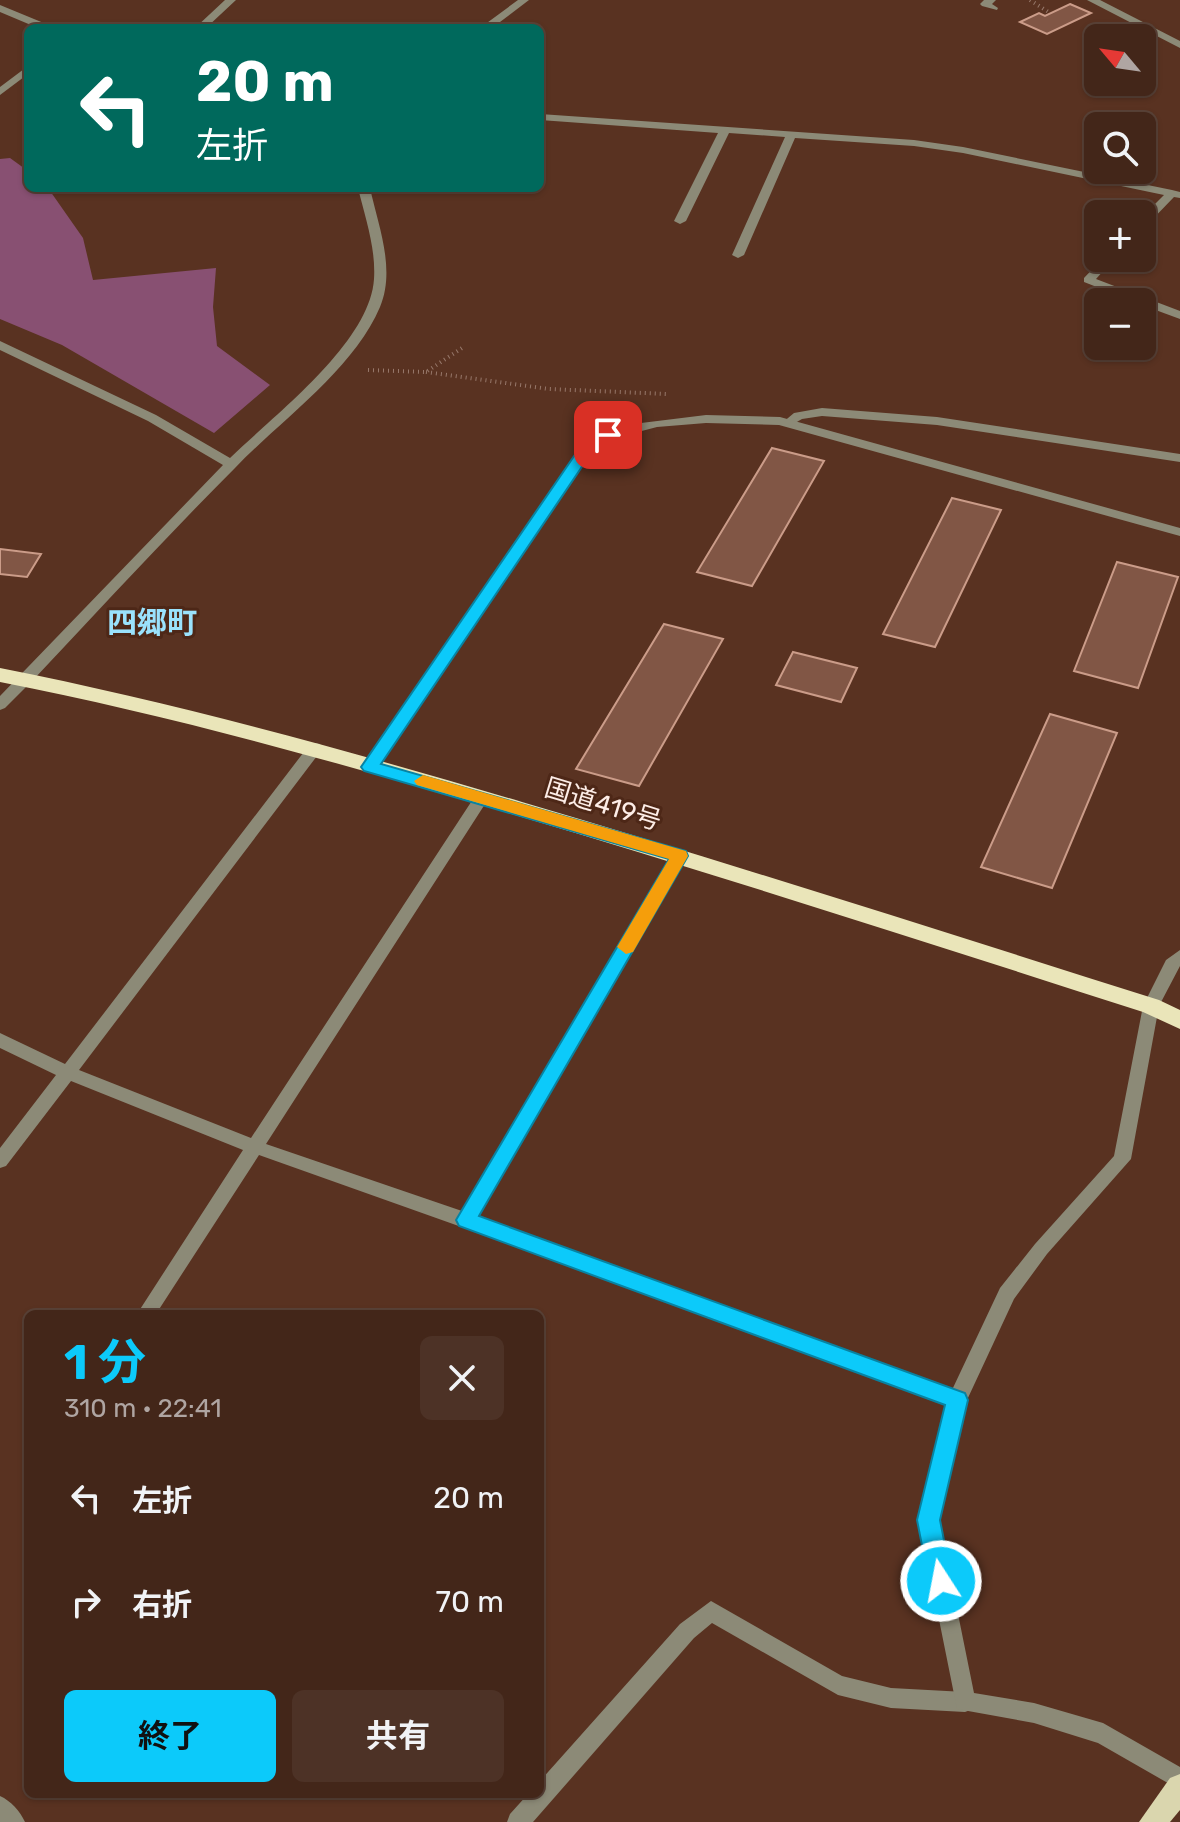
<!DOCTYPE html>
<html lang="ja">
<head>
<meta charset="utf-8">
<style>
  body { margin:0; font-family:Rubik,"Noto Sans JP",sans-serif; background:#4d3226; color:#f1f3f6; height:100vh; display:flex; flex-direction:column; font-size:30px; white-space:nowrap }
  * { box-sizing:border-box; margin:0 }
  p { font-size:26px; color:#afa5a2 }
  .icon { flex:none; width:44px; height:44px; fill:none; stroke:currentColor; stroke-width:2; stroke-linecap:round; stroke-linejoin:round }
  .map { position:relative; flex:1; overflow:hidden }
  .sheet { position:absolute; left:24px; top:1310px; width:520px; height:488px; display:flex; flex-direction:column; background:#432619; border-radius:12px; box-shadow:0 2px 6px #0004,0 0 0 2px #5b4338 }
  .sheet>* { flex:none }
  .guide { position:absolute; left:24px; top:24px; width:520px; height:168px; border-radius:12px; box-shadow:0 2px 6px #0004,0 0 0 2px #5b4338; background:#00695c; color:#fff; overflow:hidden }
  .needle { width:52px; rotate:299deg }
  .tools { position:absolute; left:1084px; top:24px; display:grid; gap:16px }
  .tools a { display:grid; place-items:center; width:72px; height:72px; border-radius:12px; background:#432619; box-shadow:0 2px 6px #0004,0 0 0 2px #5b4338; font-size:40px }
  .pin { position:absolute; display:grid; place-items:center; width:68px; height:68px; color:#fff; margin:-34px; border-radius:16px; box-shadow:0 4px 12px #0006 }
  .me { position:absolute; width:88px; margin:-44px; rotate:349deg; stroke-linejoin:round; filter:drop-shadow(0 0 6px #0008) }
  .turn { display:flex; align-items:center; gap:28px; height:168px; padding:0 40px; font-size:36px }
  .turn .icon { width:104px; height:104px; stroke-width:2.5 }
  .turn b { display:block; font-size:56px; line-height:68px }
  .round { display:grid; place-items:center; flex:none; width:84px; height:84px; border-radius:12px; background:#4d3226 }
  .summary { display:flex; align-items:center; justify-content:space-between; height:136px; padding:0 40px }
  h1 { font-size:48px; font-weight:700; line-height:60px; color:#0ccafa }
  .cta { display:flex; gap:16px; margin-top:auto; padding:16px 40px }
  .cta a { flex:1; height:92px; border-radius:12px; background:#0ccafa; color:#111; font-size:32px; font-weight:700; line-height:92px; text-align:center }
  .cta a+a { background:#4d3226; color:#f1f3f6 }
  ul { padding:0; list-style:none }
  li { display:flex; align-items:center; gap:24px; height:104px; padding:0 40px }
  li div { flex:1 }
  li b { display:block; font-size:30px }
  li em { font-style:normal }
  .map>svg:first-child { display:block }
  .green { fill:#885072 }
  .building { fill:#815645; stroke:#cb9c89; stroke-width:2 }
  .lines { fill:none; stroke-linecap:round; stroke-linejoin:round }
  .path { stroke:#97786b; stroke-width:4; stroke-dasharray:1 4; stroke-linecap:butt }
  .service { fill:#8c8a77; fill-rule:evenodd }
  .minor { fill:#8c8a77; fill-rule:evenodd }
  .tertiary { fill:#8c8a77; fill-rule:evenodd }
  .primary { fill:#dad6ae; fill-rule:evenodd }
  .trunk { fill:#eae5b9; fill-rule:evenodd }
  .route { fill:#0ccafa; stroke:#0883a2; stroke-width:2 }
  .slow { fill:#f59e0b }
  .labels { text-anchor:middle; stroke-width:6; stroke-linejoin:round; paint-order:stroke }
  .street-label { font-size:26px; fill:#fdede7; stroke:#4d2717 }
  .quarter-label { font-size:30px; font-weight:bold; fill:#9ae2fc; stroke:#4d2717 }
</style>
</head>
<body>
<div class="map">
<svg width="1180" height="1822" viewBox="0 0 1180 1822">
  <rect width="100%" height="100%" fill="#593221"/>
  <path class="green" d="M10,158L28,171V188H48L83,238L93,280L216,268L213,307L217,346L270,385L214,433L62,345L0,319V159Z"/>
  <path class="building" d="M1070,4L1091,13L1047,34L1020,22L1039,13L1045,16Z
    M772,448L824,461L752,586L697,572Z
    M952,498L1001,510L935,647L883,634Z
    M0,549L41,554L27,577L0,574Z
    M1117,562L1178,577L1138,688L1074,671Z
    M664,624L723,639L639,786L576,769Z
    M793,652L857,668L841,702L776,685Z
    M1050,714L1117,733L1052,888L981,867Z"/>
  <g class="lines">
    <path class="path" d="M1030,0L1050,13
      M368,370L426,372L462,348
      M426,372L549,389L667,394"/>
    <path class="service" d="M225,0H236L206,28H195Z
      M984,0H996L992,4L998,8L997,10L982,6L980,4Z
      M822,408L937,417L1180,454V462L937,425L822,416L802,419L788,427L782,423L794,413Z
      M711,1601L842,1676L891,1688L965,1692L973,1695L976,1702L973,1709L965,1712L891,1708L838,1695L712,1623L694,1638L533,1822H507L510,1814L528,1794H540V1781L680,1624Z"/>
    <path class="minor" d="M1087,0H1100L1180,41V48Z
      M28,66V74L0,95V87Z
      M540,114L914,140L963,147L1172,190L1180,192V198L1174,197L1146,226L1142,227V217L1164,195L963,153L914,146L795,138L744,255L738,258L732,255L785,137L729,133L686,221L680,224L674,221L718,133L540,120Z
      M358,188H370C378,225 396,269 380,307C354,369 281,420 235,468C166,537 101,608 34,679L5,708L0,710V696L223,465L148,421L0,350V341L156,415L230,458C274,415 370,343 374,279C376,248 365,217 358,188Z
      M1103,258H1115L1096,279L1180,311V319L1142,305V302H1135L1084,282V278Z
      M706,415L780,417L1180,528V536L779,425L706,423L657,427L615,438L594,449L375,771H365L362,767L365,763L584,443L633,424Z
      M315,743L320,744L322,748L320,752L79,1070L251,1138L477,793H487L490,797L487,801L266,1144L462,1211L673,852H685L687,856L477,1217L952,1390L1000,1288L1035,1244L1114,1156L1143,1006L1166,960L1180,950V966L1159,1006L1131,1159L1047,1254L1014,1299L967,1400L939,1520L974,1693L1034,1703L1103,1723L1180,1767V1790L1098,1743L1034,1723L957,1709L919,1520L946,1405L580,1269L259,1155L156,1314H137L243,1150L71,1081L6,1166L0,1168V1148L56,1075L0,1048V1033L65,1064L310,744Z
      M0,1796C11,1801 20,1811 25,1822H0Z"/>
    <path class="tertiary" d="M518,0H529L492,28H480Z
      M0,5L51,26L52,28H38L0,12Z"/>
    <path class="primary" d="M1180,1774V1810L1170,1822H1139L1170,1778Z"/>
    <path class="trunk" d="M0,668C177,703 350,751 522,802C736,865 947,933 1159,1000L1180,1010V1029L1143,1012C934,945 725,877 515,815C344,764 174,716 0,682Z"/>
  </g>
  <path class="route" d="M608,430L615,435L594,449L381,764L686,851L688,856L479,1216L965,1393L968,1400L940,1520L952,1581L949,1589L941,1592L933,1589L929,1581L917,1520L945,1405L459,1226L456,1220L669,859L364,771L361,767L583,443Z"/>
  <path class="slow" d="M423,775L686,851L688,856L633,952L626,954L617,947L669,859L417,785L414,781Z"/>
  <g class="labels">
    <g class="street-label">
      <text transform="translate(603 804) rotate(17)" y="9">国道419号</text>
    </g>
    <g class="quarter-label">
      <text x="152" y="633">四郷町</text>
    </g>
  </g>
</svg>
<div class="tools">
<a><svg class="needle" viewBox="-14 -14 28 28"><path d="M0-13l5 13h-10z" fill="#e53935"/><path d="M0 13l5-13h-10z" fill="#afa5a2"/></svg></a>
<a><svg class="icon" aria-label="search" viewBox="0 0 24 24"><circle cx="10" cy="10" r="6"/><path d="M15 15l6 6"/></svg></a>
<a>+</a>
<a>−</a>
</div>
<div class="pin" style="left:608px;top:435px;background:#d93025"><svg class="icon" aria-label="arrive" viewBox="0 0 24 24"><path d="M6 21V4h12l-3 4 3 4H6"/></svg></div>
<svg class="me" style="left:941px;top:1581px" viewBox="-20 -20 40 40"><circle r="17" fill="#0ccafa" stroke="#fff" stroke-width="3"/><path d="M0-11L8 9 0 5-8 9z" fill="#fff"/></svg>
<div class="guide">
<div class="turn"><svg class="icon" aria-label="left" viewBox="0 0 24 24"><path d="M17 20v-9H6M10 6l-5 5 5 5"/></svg><div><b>20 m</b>左折</div></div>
</div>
<section class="sheet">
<div class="summary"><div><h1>1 分</h1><p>310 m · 22:41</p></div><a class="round"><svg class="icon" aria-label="close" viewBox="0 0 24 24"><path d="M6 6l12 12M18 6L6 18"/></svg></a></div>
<ul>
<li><svg class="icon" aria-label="left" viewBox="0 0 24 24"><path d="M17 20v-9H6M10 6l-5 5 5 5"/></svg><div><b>左折</b></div><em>20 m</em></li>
<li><svg class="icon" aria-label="right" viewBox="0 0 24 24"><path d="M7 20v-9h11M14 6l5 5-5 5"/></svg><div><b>右折</b></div><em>70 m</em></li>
</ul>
<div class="cta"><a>終了</a><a>共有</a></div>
</section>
</div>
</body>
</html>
